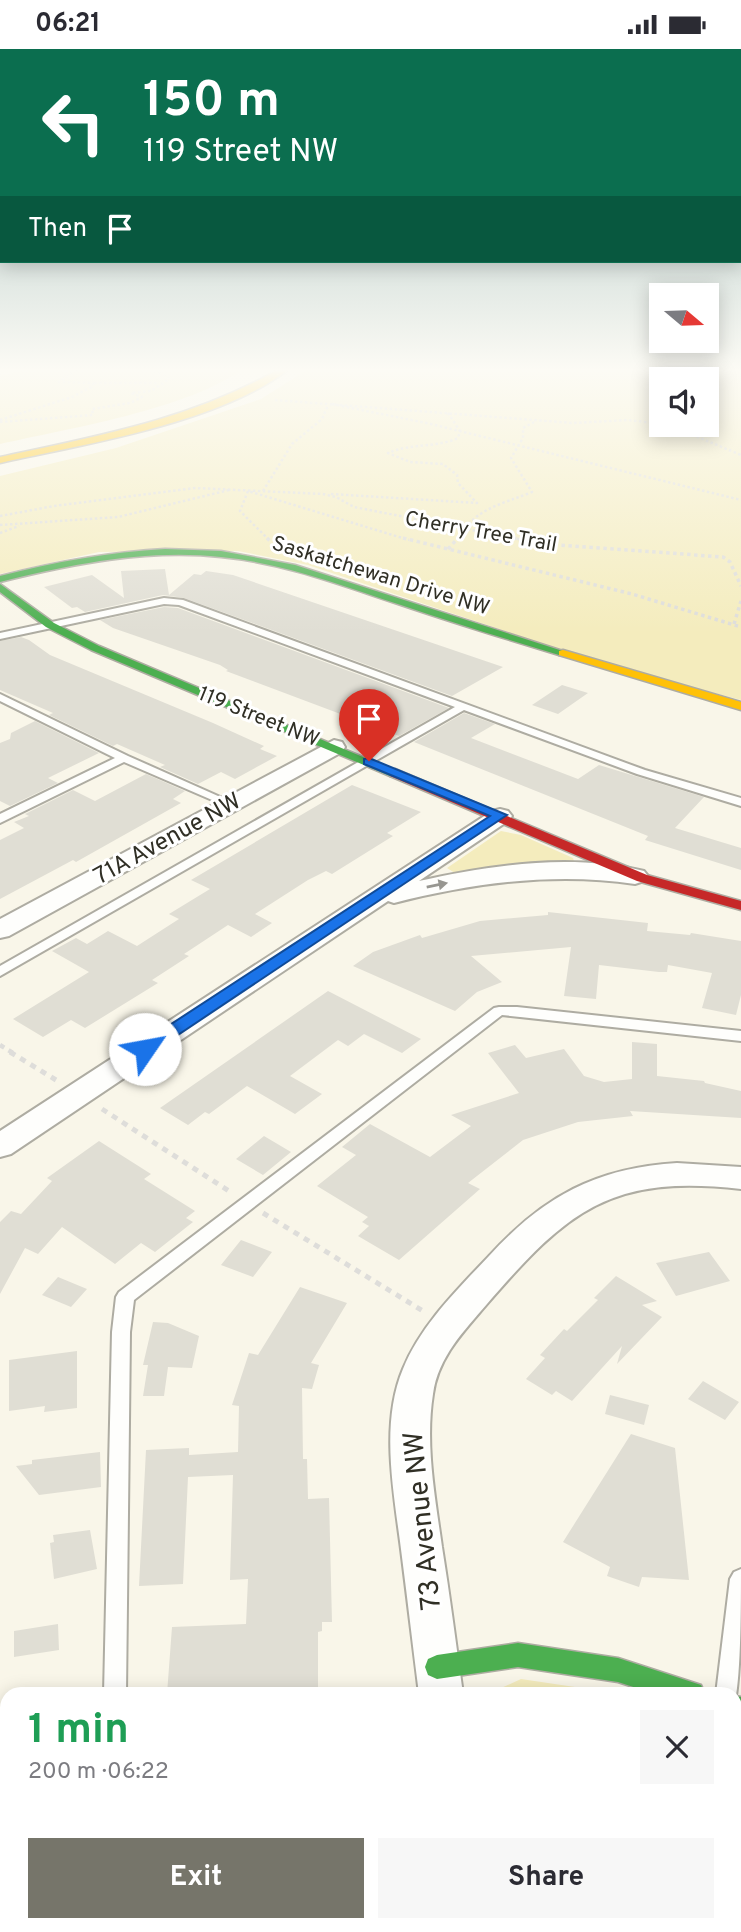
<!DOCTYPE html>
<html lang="en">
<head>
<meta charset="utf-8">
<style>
  body { margin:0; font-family:Overpass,sans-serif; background:#f7f7f7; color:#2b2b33; height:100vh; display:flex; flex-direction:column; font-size:26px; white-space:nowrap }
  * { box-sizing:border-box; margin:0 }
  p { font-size:23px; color:#7c7c81 }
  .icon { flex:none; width:38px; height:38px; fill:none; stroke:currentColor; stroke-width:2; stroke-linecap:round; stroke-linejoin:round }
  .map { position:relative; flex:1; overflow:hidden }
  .drawer { position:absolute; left:0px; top:1638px; width:742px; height:245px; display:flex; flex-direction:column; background:#fff; border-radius:21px 21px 0 0; box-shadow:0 4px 18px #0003 }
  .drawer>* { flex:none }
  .guide { position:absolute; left:0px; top:0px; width:742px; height:214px; box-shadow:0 4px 18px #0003; background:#0b6e4f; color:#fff; overflow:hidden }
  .needle { width:46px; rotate:109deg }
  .buttons { position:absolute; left:649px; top:234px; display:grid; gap:14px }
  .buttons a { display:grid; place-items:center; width:70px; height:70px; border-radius:0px; background:#fff; box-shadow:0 4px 18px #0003; font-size:35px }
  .pin { position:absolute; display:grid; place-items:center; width:60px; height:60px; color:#fff; margin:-72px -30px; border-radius:50% 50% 50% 0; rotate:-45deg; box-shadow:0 0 7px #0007 }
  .pin .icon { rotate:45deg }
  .me { position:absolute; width:77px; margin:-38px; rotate:57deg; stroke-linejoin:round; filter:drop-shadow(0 0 5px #0008) }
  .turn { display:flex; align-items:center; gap:24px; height:147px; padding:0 28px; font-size:32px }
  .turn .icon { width:91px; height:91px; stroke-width:2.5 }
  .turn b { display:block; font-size:49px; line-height:60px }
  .then { display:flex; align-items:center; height:66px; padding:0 28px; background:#0003; gap:14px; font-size:26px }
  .round { display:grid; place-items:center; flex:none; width:74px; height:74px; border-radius:0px; background:#f7f7f7 }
  .summary { display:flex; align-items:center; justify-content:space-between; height:119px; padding:0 28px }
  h1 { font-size:42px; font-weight:700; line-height:52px; color:#1e9e55 }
  .action { display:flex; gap:14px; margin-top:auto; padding:14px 28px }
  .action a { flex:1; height:80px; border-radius:0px; background:#76756a; color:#fff; font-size:28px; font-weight:700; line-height:80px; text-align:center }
  .action a+a { background:#f7f7f7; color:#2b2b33 }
  .status { display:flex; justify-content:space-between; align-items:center; height:49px; padding:0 35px; background:#fff; direction:ltr }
  .status svg { height:19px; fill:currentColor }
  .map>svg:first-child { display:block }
  .green { fill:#f4ecbd; fill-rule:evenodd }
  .building { fill:#e0ded4 }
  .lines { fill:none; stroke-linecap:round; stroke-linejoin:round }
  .lane-casing { stroke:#aeaca2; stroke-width:4 }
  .street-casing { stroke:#aeaca2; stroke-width:4 }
  .fast-casing { stroke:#aeaca2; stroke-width:3 }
  .slow-casing { stroke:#aeaca2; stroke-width:3 }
  .jam-casing { stroke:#aeaca2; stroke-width:3 }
  .path-far3 { stroke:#deddda; stroke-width:2.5; stroke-dasharray:2.5 2.5; stroke-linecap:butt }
  .path-far2 { stroke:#deddda; stroke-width:3.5; stroke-dasharray:3.5 3.5; stroke-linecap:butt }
  .path-far1 { stroke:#deddda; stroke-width:4.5; stroke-dasharray:5 5; stroke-linecap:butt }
  .path { stroke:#deddda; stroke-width:5; stroke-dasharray:6 6; stroke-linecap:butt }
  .lane { fill:#fefefc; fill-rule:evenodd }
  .street { fill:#fefefc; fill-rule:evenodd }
  .fast { fill:#4caf50; fill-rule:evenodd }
  .slow { fill:#ffc107; fill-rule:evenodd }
  .jam { fill:#c62828; fill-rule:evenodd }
  .oneway { fill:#979690 }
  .route { fill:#1a73e8; stroke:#114b97; stroke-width:2 }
  .labels { text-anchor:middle; stroke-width:6; stroke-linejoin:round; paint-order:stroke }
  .far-street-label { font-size:21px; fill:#302f25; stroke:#fff }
  .street-label { font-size:24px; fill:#302f25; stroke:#fff }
  .near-street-label { font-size:28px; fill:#302f25; stroke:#fff }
</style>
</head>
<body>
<div class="status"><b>06:21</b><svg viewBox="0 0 49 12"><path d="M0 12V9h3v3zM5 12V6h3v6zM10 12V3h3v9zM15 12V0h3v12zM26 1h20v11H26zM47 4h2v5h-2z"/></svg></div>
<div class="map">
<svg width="741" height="1883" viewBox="0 0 741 1883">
  <rect width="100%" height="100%" fill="#f9f6e9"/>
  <path class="green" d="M29,320H242C190,360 66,380 0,395V327Z
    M308,320H741V651L597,613L308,516L238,502L99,503L0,525V427L116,399L261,350ZM662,331H707V376H662Z
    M501,782L521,786L573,809L574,812L573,814L458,826L447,819Z
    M521,1630L622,1645H498L499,1640Z"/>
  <path class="building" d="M165,520L169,546L194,525L201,526L206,522L233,526L503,618L452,647L184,549L163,546L85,563L77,558L72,559L44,538L92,526L124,549L121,522Z
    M164,558L178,559L449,659L399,687L226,622L228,621L220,616L113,579L100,571Z
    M21,588L29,591L50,606L213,674L264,697L260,700L277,707L235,730L221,723L198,735L160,718L165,716L117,695L113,697L49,666L53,664L0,641V592Z
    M562,636L588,644L558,665L532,656Z
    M464,664L495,675L471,689L578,730L599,716L704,748L675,779L741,799V821L645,791L648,787L414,693Z
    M35,672L99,704L48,729L58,734L10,757L0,752V694L10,690L11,684Z
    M146,725L185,742L173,750L181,754L76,813L73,811L0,850V791L24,779L14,773L29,767L25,765L73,741L95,752Z
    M352,736L421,763L387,784L393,787L332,825L326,822L308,831L255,865L272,874L251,888L228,876L184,905L189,907L152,931L158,934L85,979L71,971L43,988L13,970L89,923L52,902L76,889L87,895L108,882L137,897L179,870L169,865L210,840L191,831Z
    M548,863L648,874L647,882L690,886L691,884L741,892V946L736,966L702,959L712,924L668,916L667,923H659L599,916L596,950L564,947L571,898L471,907L502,933L477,943L455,962L353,917L373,903L420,886L422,889L480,872L548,866Z
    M328,942L421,990L402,1004L364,985L348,997L338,991L290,1027L322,1045L295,1065L247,1037L209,1065L205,1063L188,1076L160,1059Z
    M632,993L657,995V1027L704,1032L705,1034L741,1042V1069L630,1062L633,1067L578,1073L523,1091L468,1134L480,1140L399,1211L358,1187L369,1177L362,1173L368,1168L317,1137L356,1106L342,1098L370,1075L430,1108L471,1077L451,1066L519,1044L488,1004L515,996L526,1009L564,1000L584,1027L604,1033L632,1030Z
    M264,1087L291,1103L263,1126L236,1110Z
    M99,1092L151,1125L144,1130L195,1162L186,1169L193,1173L155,1203L141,1194L115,1215L62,1178L38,1205L25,1199L0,1245V1173L11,1162L21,1165L52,1132L47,1129Z
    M241,1191L272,1203L253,1228L221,1216Z
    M709,1203L730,1232L676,1247L656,1214Z
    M616,1227L657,1252L642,1256L662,1268L617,1315L622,1297L572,1352L556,1342L552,1346L526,1330L545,1309L540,1306L564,1280L567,1282L598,1251L594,1249Z
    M58,1228L87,1240L71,1258L42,1246Z
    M300,1238L347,1254L311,1314L319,1316L312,1340L302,1339L303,1410H307L308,1450L329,1449L332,1573H322V1582L318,1583V1645H167L172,1578L246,1575L248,1530L230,1531L233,1426L188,1428L183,1535L139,1537L146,1401L189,1399V1406L238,1403L239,1357L232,1356L249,1304L258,1306Z
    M153,1273L168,1274L199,1287L192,1319L168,1318L164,1347H143L148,1316H143Z
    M77,1302V1359L44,1363L45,1357L9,1362V1311Z
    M703,1332L739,1353L725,1371L688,1350Z
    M610,1346L649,1356L644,1376L605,1365Z
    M631,1385L675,1399L689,1531L642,1528L639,1538L607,1527L610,1518L563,1493Z
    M100,1403L101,1438L39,1446L16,1417L32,1415V1411Z
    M90,1481L97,1520L54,1530L50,1494L54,1493L53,1486Z
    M58,1575L59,1601L14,1608V1582Z"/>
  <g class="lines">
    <g class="lane-casing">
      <path id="lane" d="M164,549L183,551L645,721L741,749V757L637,725L464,661L0,927V917L455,658L179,556L164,555L0,590V584Z
        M0,645L128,707L236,755L230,759L226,757L124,713L0,774V765L115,709L0,652Z
        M499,958H517L741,982V992L502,966L134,1251L130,1283L126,1645H104L112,1283L116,1248L119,1243L494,959Z
        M741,1520C741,1553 741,1625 735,1652V1645H716L730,1530L734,1523Z
        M98,1876H124V1883H98Z"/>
    </g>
    <g class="street-casing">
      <path id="street" d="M334,691L342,693L345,698L342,703L9,887L0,889V870Z
        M500,760L508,762L512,767L508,772L419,832C490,816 572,804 644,822L648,827L644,832L635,835C554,823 473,834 394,854L388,852L11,1105L0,1108V1082L492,762Z
        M677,1114L741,1118V1140C611,1125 568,1161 487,1255C464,1282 438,1308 433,1345C425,1395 435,1448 442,1498C450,1547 456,1596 463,1645H419C413,1599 408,1554 402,1508C395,1449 379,1377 403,1320C421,1276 457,1241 489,1207C544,1147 596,1119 677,1114Z
        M741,1739V1788L735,1791V1742Z
        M451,1876H501L502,1883H452Z"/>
    </g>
    <g class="fast-casing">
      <path id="fast" d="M165,500L221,502L295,516L569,604L559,606C506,590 454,574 401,556C343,537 284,514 221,508C147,500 72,515 0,533V527C55,513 109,503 165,500Z
        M0,535L54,574L99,597L401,724L395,728L390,727L91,601L46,578L0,543Z
        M518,1594L618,1609L701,1636L705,1645H655L618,1633L518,1618L437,1630L428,1626L425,1618L428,1610L437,1606Z
        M735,1647L741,1648V1672L735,1671Z"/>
    </g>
    <g class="slow-casing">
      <path id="slow" d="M279,320H289C220,374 85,395 0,414V408C97,387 192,370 279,320Z
        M563,601L741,653V661L559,606V602Z"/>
    </g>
    <g class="jam-casing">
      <path id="jam" d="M395,720L647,826L741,852V861L637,832L390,727L389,724Z"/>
    </g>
    <path class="path-far3" d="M94,334H159
      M275,351L573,374L628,371L662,375
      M332,355L431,375L741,451
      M0,371L72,348L93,337V334L59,333L78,320
      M0,373L93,366L92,360L130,354L142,348L131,344L151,342L169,330L166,326L146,320
      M669,376L741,406
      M263,442L292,395L322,370L328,356
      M331,445L477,454L458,434L457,426L443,415L410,413L388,404C411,394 436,399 458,389L460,382L448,364
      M0,467L54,457L195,439L323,445L336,448L354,458L523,491
      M0,476L118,468L229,441
      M0,484L19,477
      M269,491L240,462L248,442L409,491
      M457,491C475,459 500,456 532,443L511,409L523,389V379L534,373"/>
    <path class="path-far2" d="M267,489L271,493
      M403,489L632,545L741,578
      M513,489L546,495L723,508L730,513L741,537
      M448,500L458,489
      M734,575L741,552"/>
    <path class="path-far1" d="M0,996L13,1004"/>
    <path class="path" d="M10,1003L56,1031
      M102,1060L232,1144
      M263,1164L423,1262"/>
    <use href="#lane" class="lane"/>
    <use href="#street" class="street"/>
    <use href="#fast" class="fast"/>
    <use href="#slow" class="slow"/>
    <use href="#jam" class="jam"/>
  </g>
  <defs><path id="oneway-solid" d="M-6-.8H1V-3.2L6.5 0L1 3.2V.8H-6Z" transform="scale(1.75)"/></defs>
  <use class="oneway" href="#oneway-solid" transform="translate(437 836) rotate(-11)"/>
  <linearGradient id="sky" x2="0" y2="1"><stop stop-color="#9db9b8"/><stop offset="0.55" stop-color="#fcfbf5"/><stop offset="1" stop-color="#fcfbf5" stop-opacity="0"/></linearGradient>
  <rect width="741" height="584" fill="url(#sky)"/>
  <path class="route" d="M369,709L507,766L151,1004H139L137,1000L139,996L490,767L364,715V710Z"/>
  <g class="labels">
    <g class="far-street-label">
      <text transform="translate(481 482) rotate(10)" y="7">Cherry Tree Trail</text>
      <text transform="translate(381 526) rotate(17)" y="7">Saskatchewan Drive NW</text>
      <text transform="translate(259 667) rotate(22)" y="7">119 Street NW</text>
    </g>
    <g class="street-label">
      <text transform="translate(167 789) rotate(-29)" y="8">71A Avenue NW</text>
    </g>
    <g class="near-street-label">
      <text transform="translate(421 1472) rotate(-96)" y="10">73 Avenue NW</text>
    </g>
  </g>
</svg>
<div class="buttons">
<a><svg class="needle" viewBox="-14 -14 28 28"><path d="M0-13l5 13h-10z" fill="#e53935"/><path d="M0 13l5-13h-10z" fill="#7c7c81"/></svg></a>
<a><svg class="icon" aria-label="sound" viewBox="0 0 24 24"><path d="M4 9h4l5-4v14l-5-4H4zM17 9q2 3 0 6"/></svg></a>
</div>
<div class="pin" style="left:369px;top:712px;background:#d93025"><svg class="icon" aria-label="arrive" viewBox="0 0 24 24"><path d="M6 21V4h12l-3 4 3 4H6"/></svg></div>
<svg class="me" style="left:145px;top:1000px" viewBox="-20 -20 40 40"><circle r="19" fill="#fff"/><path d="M0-13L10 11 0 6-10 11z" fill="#1a73e8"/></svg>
<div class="guide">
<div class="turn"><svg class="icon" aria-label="left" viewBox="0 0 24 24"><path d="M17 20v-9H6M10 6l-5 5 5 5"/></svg><div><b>150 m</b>119 Street NW</div></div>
<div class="then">Then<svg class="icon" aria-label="arrive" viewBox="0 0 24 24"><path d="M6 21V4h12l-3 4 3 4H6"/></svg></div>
</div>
<section class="drawer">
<div class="summary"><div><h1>1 min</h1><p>200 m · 06:22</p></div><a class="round"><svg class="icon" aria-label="close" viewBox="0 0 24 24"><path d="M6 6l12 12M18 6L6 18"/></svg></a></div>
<div class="action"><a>Exit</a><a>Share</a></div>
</section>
</div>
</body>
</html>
